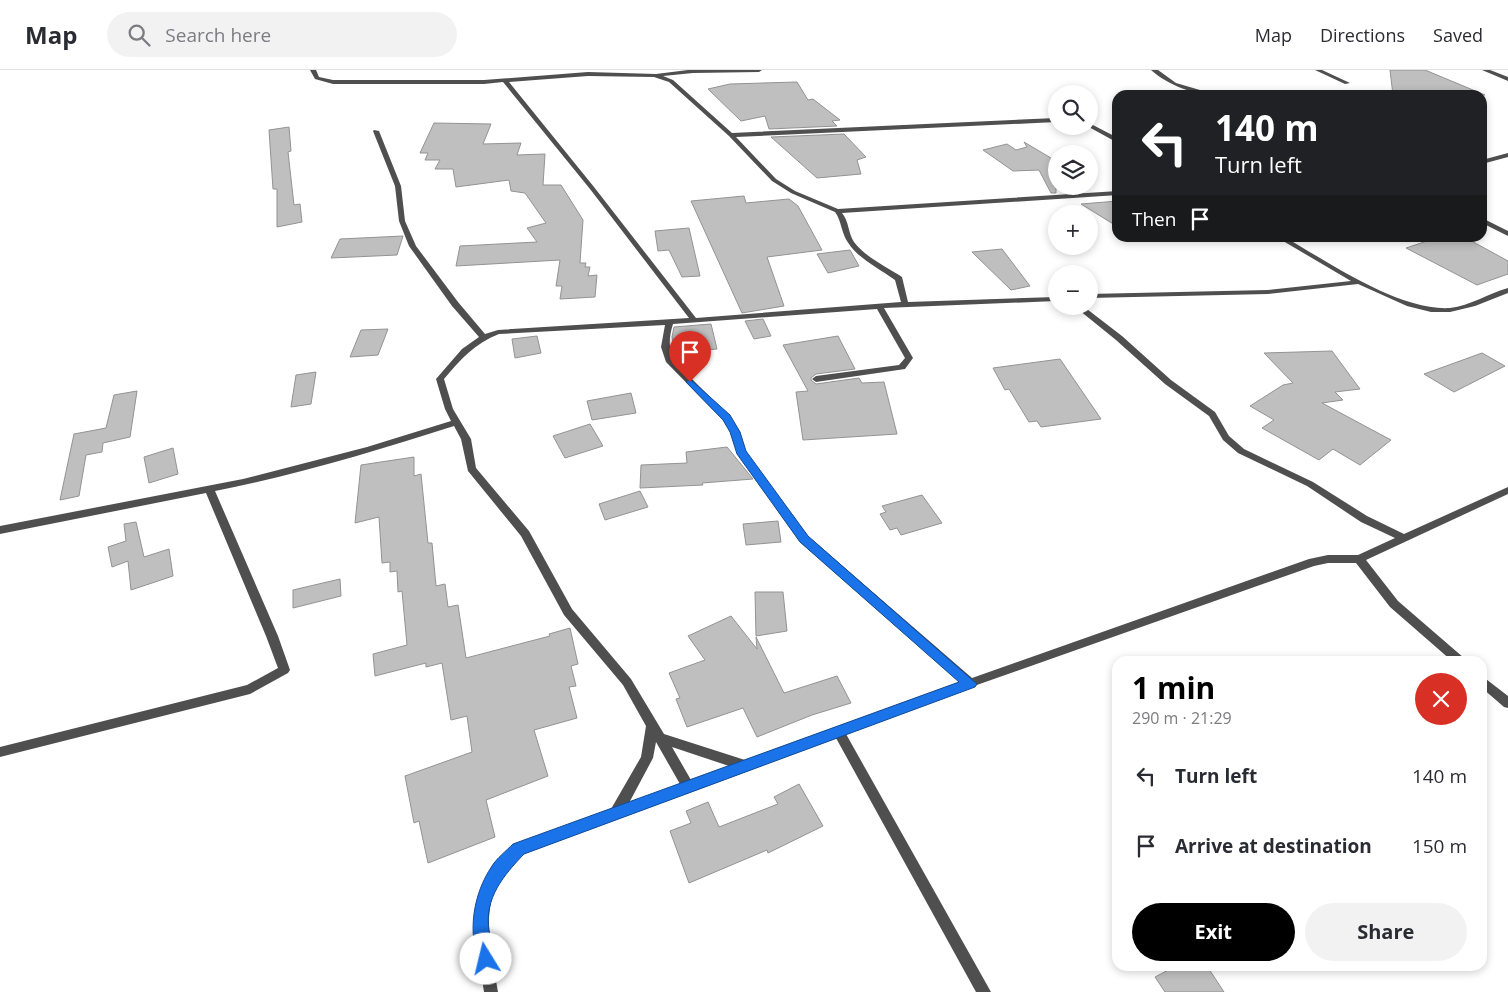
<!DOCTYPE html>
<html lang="en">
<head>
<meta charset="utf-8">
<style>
  body { margin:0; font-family:"Open Sans",sans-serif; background:#f2f2f3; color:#2b2b33; height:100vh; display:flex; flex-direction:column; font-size:19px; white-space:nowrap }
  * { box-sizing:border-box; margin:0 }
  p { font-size:16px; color:#7c7c81 }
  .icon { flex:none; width:28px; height:28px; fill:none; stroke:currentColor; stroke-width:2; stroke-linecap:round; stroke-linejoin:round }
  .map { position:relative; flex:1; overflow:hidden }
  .sheet { position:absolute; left:1112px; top:586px; width:375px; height:315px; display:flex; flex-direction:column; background:#fff; border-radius:15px; box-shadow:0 2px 8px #0003 }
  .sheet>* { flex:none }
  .guide { position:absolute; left:1112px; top:20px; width:375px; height:152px; border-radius:15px; box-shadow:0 2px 8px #0003; background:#202124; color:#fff; overflow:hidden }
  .fabs { position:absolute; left:1048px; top:15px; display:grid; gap:10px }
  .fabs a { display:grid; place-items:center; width:50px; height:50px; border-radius:50%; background:#fff; box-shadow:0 2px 8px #0003; font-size:25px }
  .pin { position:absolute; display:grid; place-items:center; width:42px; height:42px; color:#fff; margin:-51px -21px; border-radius:50% 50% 50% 0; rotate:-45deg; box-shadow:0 0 5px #0007 }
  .pin .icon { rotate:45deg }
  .me { position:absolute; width:55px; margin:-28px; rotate:351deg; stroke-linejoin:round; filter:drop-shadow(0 0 4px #0008) }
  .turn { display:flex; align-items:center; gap:18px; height:105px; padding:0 20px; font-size:22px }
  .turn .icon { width:65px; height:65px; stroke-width:2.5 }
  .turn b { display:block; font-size:35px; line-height:42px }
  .then { display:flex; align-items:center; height:48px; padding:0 20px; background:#0003; gap:10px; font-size:19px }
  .round { display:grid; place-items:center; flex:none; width:52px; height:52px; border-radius:26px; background:#f2f2f3 }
  .summary { display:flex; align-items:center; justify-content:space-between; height:85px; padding:0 20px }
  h1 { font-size:30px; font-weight:700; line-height:38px; color:#000 }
  .primary-button { display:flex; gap:10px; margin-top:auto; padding:10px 20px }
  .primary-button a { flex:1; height:58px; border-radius:30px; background:#000; color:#fff; font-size:20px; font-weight:700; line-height:58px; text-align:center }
  .primary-button a+a { background:#f2f2f3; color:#2b2b33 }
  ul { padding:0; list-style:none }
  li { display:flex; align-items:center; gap:15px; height:70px; padding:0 20px }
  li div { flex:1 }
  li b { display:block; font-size:19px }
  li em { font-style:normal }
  header { display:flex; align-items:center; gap:30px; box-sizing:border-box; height:70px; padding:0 25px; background:#fff; border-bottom:1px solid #e1e1e2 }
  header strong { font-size:24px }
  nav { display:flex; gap:28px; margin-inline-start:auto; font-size:18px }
  .search { width:350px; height:45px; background:#f2f2f3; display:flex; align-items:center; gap:12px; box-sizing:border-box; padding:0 18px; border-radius:28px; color:#7c7c81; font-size:19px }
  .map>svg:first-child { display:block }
  .building { fill:#bfbfbf; stroke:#939393 }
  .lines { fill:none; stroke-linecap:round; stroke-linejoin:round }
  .street { fill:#4f4f4f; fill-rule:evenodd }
  .route { fill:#1a73e8; stroke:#114b97 }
</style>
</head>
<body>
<header>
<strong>Map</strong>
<div class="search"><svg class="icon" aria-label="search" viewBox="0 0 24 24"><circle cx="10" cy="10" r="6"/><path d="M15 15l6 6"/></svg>Search here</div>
<nav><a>Map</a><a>Directions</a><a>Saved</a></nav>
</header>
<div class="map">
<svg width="1508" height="922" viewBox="0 0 1508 922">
  <rect width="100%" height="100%" fill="#fff"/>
  <path class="building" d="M1390,0H1425L1485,25H1393Z
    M797,12L808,30L813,29L840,50L832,51L837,56L769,59L765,46L741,51L708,19L730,14Z
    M434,53L491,54L483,74L521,73L517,85L545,84L543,115H561L583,150L580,193H586L585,197H590L588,206L597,205L595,227L560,229L562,216H556L560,190L456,196L460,176L537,172L527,158L546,153L525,123L511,121L509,110L456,117L453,99H435L440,90H425L428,83H420Z
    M289,57L291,81L288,82L294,135L300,134L302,152L277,157V119H273L269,60Z
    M844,64L866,87L857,90L861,104L817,108L771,67Z
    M1024,72L1056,91V123H1051L1039,100L1013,101L983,80L1007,74L1016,80L1027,77Z
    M744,126L746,133L789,129L798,136L822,180L767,187L784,236L742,243L691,131Z
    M1118,131V157L1081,134Z
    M689,158L700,206L682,207L669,180L658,181L655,161Z
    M403,166L397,185L331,188L340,169Z
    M1436,168H1466L1508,191V204L1477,215L1406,178Z
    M1002,179L1030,216L1011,220L972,182Z
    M850,180L859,196L828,203L817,184Z
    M763,249L771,266L754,269L745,251Z
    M711,254L717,279L675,283L672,267L674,257Z
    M388,259L378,285L350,287L361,260Z
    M537,266L541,283L515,288L512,269Z
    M838,266L855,299L816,304L811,308V310L816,314L859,308L862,313L884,312L897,364L803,370L796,322L808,321L783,275Z
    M1332,281L1360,319L1335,322L1343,330L1322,333L1391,370L1360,395L1333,379L1319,390L1262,358L1274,350L1250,336L1283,315L1293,313L1264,283Z
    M1482,283L1505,296L1454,322L1424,304Z
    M1060,289L1101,349L1041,357L1037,351L1029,352L1009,319L1005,320L993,298Z
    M316,302L311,334L291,337L296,305Z
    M137,321L130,367L103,373L102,382L86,385L79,426L60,430L74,364L106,358L114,325Z
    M631,323L636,343L592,350L587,331Z
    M590,354L603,376L565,388L553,366Z
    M727,377L753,409L702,413L703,415L640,418L641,395L687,393L686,382Z
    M173,378L178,404L149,413L144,387Z
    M414,387V406L421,404L428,473H432L436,516L445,514L448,537L458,535L466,588L550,566L549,564L570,558L578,594L571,596L576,616L569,617L577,648L534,660L548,706L486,730L495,767L428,793L419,751L414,753L405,706L472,682L467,646L451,650L442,593L426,597V593L375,606L373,584L407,575L402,521L398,522L397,501L390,502V492L382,493L379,447L355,453L361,395Z
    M640,421L648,437L605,450L599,434Z
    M922,425L942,453L901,465L897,458L890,460L880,444L886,442L882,436Z
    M778,451L781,472L746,475L743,454Z
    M136,452L144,487L169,479L173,506L131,520L128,491L112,497L108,477L126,471L124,454Z
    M340,509L341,526L293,538V520Z
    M755,522H783L787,561L756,566Z
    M731,546L757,579L756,567L784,623L837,606L851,633L812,645L757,667L743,638L687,657L676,629L680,628L669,603L705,590L688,566Z
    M799,714L823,756L768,783L767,780L689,813L670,761L691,753L686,741L708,732L719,757L778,734L774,727Z
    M1176,896H1207L1224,922H1165L1155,907Z"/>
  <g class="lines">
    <path class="street" d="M310,0H316L319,7L333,10H484L588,2L656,4L688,0H762L759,2L693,3L663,6L673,10L732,63L1056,48V52L736,67L776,109L795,121L838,139L1118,121V125L842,143C849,151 848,163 854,172C865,187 887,197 902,207L908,232L1056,227V231L884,238L913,288L905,299L816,312L812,309L816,306L899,295L905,288L877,239L673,254C669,267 668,278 674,291L729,346L740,362L745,381L808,466L972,608L1309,489L1328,485H1358L1395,468L1361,452L1307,416L1238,383L1223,370L1209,346L1165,314L1116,270L1074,236H1083L1122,266L1171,310L1215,342L1229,366L1244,379L1313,412L1367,446L1404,464L1508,417V424L1366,490L1398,531L1464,588L1466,591H1452L1390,537L1356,493H1328L1314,496L974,616L846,664L991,922H976L836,668L523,784C516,791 507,797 502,806C479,840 492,885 498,922H484L477,875L476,845L478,830L483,815L492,796L514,775L611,739L641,687L646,656L623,615L564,545L521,466L468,401L461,369L454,356C376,381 296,405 215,421L278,566L290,600L288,603L250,624L0,687V677L247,615L278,598L266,566L206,423L0,464V456L243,409L367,377L451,351L445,339L436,309L462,279L479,267L452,236L409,176L399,151L395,116L373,61L374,60L379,61L401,116L405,151L416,176L458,232L485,264L498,260L689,248L590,119L503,12L484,14H333L315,9ZM588,6L654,7L669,12L729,66L772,111L791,123L835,142C842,151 841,164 849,174C859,189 880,199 895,210L901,232L696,248L594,117L509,12ZM665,255L661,277L666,292L723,350L731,362L738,384L800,472L960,612L745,690L664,664L631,609L572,539L529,461L476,398L471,369L453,339L444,309C460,290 475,273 499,264ZM656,672L680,714L629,733L653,688ZM672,677L729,696L691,710Z
      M1151,0H1158L1176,13L1217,25C1194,25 1168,15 1151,0Z
      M1315,0H1322L1350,13L1345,14Z
      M1482,0H1490L1508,7V11Z
      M1089,53L1118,68V73L1087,56H1089Z
      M1508,83V87L1482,94V90Z
      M1482,148L1508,161V166L1482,153Z
      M1278,168H1286C1330,193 1399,241 1450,238C1470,236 1489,223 1508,218V223L1475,236L1450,242H1431L1407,236L1358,214L1268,224L1089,228V224L1268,220L1351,211Z
      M1482,606L1508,626V638L1504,637L1482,618Z"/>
  </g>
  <path class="route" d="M690,309L730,345L740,362L746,381L808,466L977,614L975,617L524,784C504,805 484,828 489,860C491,871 496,884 491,894L486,897L480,894C467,863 473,824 492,796C497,788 506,781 513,774L959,612L800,472L737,384L730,362L723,350L686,312Z"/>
</svg>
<div class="fabs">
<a><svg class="icon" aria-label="search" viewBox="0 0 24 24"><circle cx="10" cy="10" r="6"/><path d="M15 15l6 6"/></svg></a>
<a><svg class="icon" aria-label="layers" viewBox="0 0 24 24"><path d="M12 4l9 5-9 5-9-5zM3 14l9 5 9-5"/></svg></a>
<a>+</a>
<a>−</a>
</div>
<div class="pin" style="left:690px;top:312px;background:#d93025"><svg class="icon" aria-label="arrive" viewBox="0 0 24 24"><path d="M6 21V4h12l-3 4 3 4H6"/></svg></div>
<svg class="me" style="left:486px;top:889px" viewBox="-20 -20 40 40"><circle r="19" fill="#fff"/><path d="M0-13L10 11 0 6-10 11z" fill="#1a73e8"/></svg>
<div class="guide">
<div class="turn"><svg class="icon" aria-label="left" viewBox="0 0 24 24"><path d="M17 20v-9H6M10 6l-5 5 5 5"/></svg><div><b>140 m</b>Turn left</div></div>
<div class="then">Then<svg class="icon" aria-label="arrive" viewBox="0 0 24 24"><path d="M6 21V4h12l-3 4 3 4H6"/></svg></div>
</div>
<section class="sheet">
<div class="summary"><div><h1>1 min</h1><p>290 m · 21:29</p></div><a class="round" style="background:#d93025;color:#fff"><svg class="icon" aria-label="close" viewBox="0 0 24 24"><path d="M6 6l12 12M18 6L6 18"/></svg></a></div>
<ul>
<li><svg class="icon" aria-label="left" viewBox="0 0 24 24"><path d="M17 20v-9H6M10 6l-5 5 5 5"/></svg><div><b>Turn left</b></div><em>140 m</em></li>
<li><svg class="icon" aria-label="arrive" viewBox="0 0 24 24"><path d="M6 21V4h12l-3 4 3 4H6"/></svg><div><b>Arrive at destination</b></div><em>150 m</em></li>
</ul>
<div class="primary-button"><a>Exit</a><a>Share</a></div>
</section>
</div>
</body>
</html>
